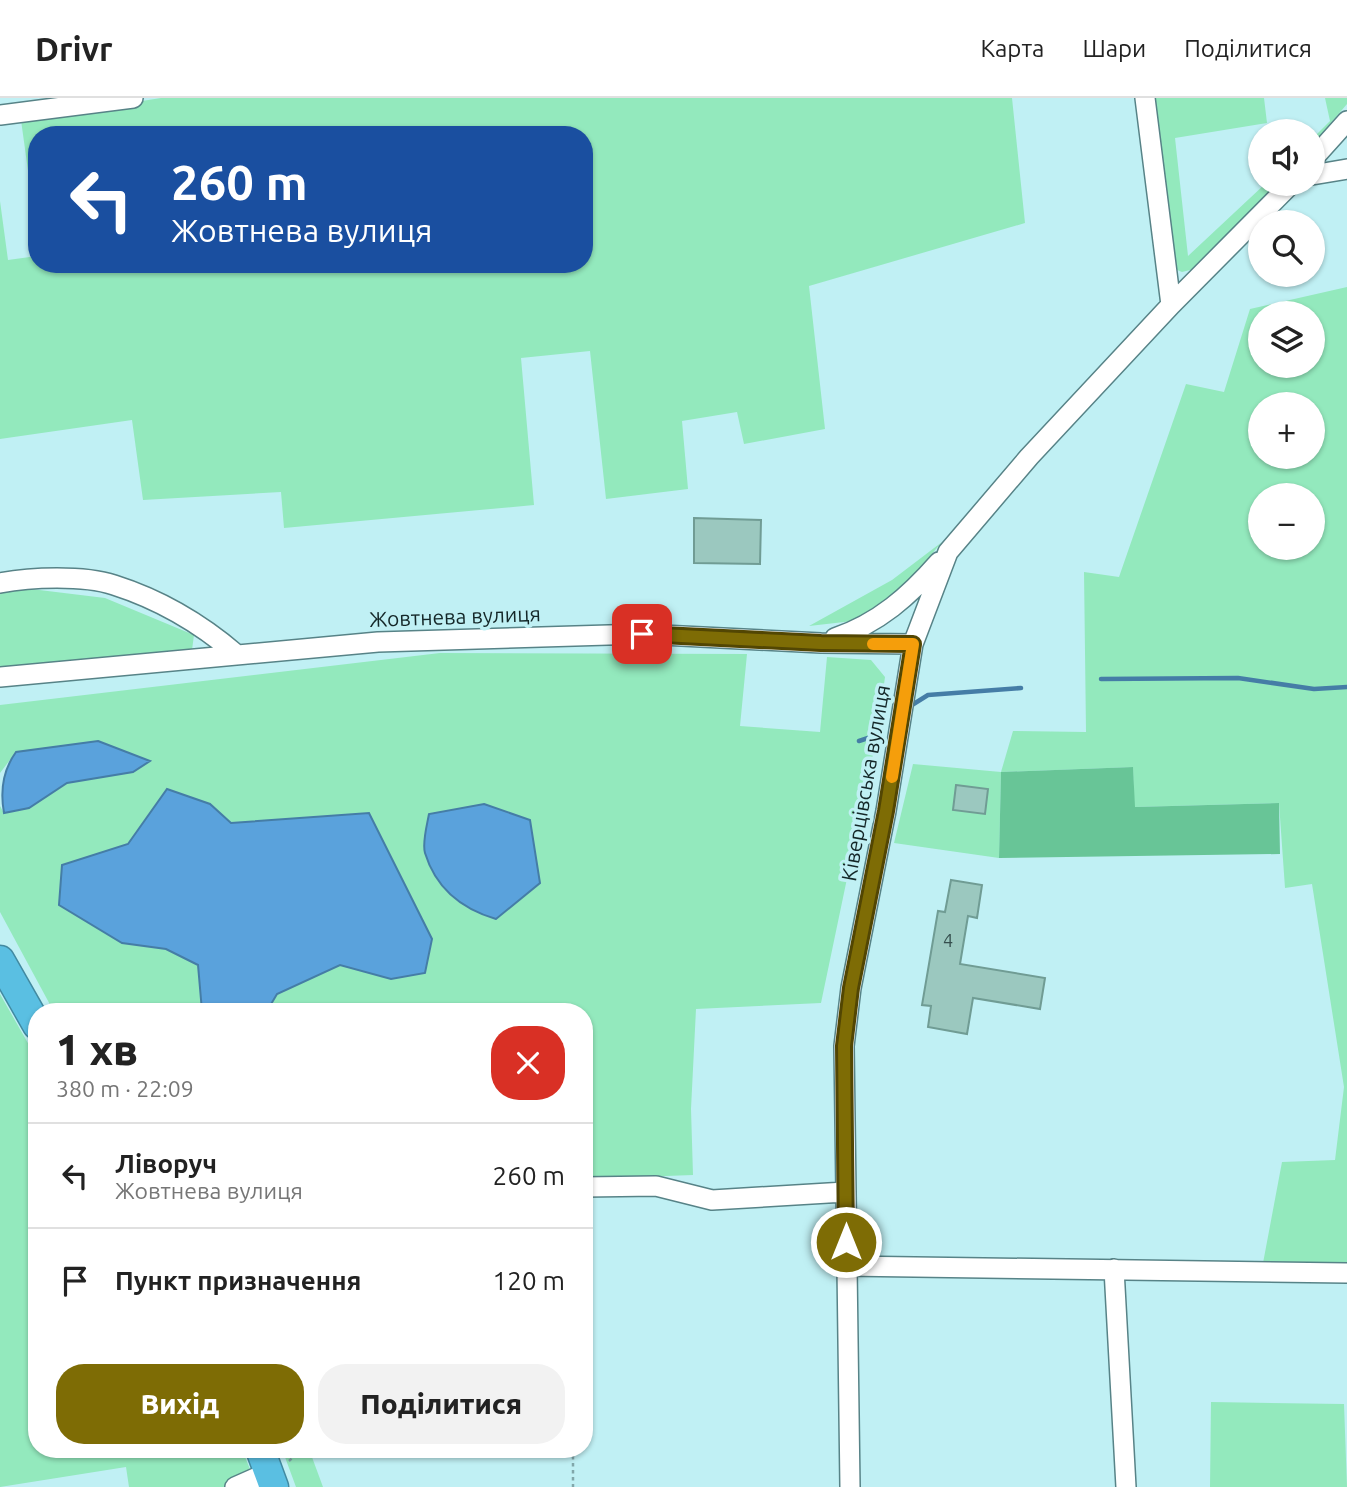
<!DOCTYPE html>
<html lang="uk">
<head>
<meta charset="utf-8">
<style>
  body { margin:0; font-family:Ubuntu,sans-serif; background:#f2f2f2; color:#222; height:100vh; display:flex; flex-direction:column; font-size:26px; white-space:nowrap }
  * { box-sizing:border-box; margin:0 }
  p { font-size:23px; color:#767676 }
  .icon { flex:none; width:38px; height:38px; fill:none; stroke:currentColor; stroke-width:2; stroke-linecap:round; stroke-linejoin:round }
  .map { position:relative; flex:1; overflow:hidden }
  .sheet { position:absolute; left:28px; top:905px; width:565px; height:455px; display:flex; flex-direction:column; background:#fff; border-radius:28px; box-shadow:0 2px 5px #0004 }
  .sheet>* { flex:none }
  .guide { position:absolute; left:28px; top:28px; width:565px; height:147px; border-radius:28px; box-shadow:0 2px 5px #0004; background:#1a4fa0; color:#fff; overflow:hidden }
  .tools { position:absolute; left:1248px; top:21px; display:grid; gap:14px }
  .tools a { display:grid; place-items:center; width:77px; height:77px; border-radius:50%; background:#fff; box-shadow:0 2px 5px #0004; font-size:35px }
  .pin { position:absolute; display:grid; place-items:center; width:60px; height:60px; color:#fff; margin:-30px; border-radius:14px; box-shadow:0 4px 10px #0006 }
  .me { position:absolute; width:77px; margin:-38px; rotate:0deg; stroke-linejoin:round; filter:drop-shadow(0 0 5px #0008) }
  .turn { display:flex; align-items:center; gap:24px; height:147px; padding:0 28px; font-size:32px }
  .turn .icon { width:91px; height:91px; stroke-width:2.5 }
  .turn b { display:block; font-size:49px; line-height:60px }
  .round { display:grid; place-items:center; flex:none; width:74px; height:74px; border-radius:28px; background:#f2f2f2 }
  .headline { display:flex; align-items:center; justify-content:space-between; height:119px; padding:0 28px }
  h1 { font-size:42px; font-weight:800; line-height:52px }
  .primary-button { display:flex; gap:14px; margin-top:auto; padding:14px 28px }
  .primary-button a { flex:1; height:80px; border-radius:28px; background:#7e6c05; color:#fff; font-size:28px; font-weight:800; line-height:80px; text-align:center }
  .primary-button a+a { background:#f2f2f2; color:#222 }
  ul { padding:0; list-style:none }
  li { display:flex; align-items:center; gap:21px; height:105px; padding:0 28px; border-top:2px solid #e0e0e0 }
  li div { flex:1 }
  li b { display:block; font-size:26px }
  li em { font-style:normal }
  header { display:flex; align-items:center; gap:42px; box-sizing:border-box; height:98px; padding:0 35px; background:#fff; border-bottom:2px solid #e0e0e0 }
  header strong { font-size:33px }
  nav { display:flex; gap:38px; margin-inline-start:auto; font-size:24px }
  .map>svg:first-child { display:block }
  .green { fill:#93e9bd; fill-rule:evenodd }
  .forest { fill:#68c597 }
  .water { fill:#5aa2dc; stroke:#457da6; stroke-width:2 }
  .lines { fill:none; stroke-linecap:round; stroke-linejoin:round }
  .stream { stroke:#457da6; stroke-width:4.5 }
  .building { fill:#9bc8bf; stroke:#709c94; stroke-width:2 }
  .minor-casing { stroke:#578387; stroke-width:22 }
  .highway-casing { stroke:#428aa1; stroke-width:31 }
  .path { stroke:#81a7aa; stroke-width:2.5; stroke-dasharray:3.5 3.5; stroke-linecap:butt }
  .minor { stroke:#fff; stroke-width:19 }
  .highway { stroke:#5abfe2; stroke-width:28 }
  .route-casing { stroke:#524603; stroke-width:18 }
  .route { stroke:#7e6c05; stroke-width:12 }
  .slow { stroke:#f59e0b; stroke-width:12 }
  .labels { text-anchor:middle; stroke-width:7; stroke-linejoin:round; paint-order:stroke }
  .number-label { font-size:18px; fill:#364f4e }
  .street-label { font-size:21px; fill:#142728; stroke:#c0f0f4 }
</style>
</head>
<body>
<header>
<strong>Drivr</strong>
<nav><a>Карта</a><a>Шари</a><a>Поділитися</a></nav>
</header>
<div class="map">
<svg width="1347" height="1389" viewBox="0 0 1347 1389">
  <rect width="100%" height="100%" fill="#c0f0f4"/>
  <path class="green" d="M161,0H1012L1025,125L809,188L825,331L744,346L737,314L682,323L688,391L606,401L590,253L521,260L534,407L284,430L281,394L143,402L132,322L0,341V103L8,162L37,158V166H584V37H37V138L21,22Z
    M1152,0H1264L1267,25L1175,40L1188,158L1265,86H1278L1194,171L1182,174L1175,171Z
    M1325,0H1347V6L1313,46V40L1330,23Z
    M1347,189V1166L1263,1165L1282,1064L1335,1062L1344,989L1312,786L1285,790L1279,705L1134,709L1133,669L1001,674L999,760L894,745L913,666L1001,674L1013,633L1086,634L1084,474L1119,479L1186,286L1224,294L1250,211ZM1260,215H1312V268H1260ZM1260,306H1312V359H1260ZM1260,397H1312V450H1260Z
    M942,444L902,491L853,523L809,528L892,482Z
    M23,490L105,500L194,537L192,552L0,571V494Z
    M440,555L747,556L740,628L820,634L827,559L871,562L885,579L877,637L821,905L696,911L691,1011L693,1077L585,1081L584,914L267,913L277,896L340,867L391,881L369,715L230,725L210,706L167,691L128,746L63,767L122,845L166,851L198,867L202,913L54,914L0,814V708L4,715L29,710L67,685L133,674L150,663L98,643L16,654L0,675V607Z
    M0,896L37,961V1351H242L257,1389H129L126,1369L0,1389Z
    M1211,1304L1344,1306L1347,1389H1210Z
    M282,1351H309L323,1389H296Z"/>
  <path class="forest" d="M1133,669L1135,709L1279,705L1280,756L999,760L1001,674Z"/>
  <path class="water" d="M98,643L150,663L133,674L67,685L29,710L4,715C0,693 3,672 16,654Z
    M167,691L210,706L231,725L369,715L432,841L425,875L391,881L340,867L277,896L267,913H202L198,867L166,851L122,845L59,807L62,767L128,746Z
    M484,706L530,722L540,785L496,821C462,811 436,791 425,755C422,745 427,727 429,716Z"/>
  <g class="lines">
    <path class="stream" d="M1101,581L1238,580L1314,591L1347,589
      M912,607L928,597L1021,590
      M859,643L877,637"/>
  </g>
  <path class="building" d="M694,420L761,422L760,466L694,465Z
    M956,687L988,691L985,716L953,712Z
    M951,782L982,787L977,820L968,818L960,866L1045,880L1040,911L973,900L967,936L928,929L931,908L922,907L938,813L945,814Z"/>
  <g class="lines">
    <g class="minor-casing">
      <path id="minor" d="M1145,0L1171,207
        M0,17L133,0
        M1312,62L1347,23
        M1312,77L1347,71
        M0,485C30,479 84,477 114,487C158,501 201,526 236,556
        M835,540C879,525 909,498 939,464
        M0,579L378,544L642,536L821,545L913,546
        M584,1089L656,1088L712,1102L845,1094
        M846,1168L1347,1175
        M1114,1171L1126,1389
        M235,1389L269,1374
        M850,1389L844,948L851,890L886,713L913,546L948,454L1029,359L1171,207L1291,86"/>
    </g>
    <g class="highway-casing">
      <path id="highway" d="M0,862L37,927
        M260,1351L274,1389"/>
    </g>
    <path class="path" d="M573,1351V1389
      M289,1363L302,1351"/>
    <use href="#minor" class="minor"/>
    <use href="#highway" class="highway"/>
  </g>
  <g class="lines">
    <g class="route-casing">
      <path id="route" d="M642,536L821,545L913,546L886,713L851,890L844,948L846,1144"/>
    </g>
    <use href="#route" class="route"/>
    <path class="slow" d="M873,546H913L892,679"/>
  </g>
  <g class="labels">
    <g class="number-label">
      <text x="948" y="849">4</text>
    </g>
    <g class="street-label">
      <text transform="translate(455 519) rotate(-2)" y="7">Жовтнева вулиця</text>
      <text transform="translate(866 685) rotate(-80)" y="7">Ківерцівська вулиця</text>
    </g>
  </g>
</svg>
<div class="tools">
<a><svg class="icon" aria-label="sound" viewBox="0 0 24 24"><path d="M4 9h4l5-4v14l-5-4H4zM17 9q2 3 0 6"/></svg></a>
<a><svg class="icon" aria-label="search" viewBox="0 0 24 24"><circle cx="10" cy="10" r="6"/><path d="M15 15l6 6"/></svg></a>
<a><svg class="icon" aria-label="layers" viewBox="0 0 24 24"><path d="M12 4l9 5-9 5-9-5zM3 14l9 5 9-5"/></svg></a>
<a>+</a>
<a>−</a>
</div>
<div class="pin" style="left:642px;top:536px;background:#d93025"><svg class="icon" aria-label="arrive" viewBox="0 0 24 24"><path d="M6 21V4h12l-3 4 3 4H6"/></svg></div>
<svg class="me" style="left:846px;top:1144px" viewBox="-20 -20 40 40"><circle r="17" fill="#7e6c05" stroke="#fff" stroke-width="3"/><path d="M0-11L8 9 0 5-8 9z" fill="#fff"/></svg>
<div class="guide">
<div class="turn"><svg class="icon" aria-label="left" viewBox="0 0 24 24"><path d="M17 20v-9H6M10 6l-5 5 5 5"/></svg><div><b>260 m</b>Жовтнева вулиця</div></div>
</div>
<section class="sheet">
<div class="headline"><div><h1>1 хв</h1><p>380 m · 22:09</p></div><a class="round" style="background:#d93025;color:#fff"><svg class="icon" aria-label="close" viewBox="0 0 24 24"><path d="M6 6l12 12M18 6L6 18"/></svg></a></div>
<ul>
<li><svg class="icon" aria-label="left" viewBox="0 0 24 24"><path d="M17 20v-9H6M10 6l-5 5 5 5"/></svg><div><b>Ліворуч</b><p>Жовтнева вулиця</p></div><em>260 m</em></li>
<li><svg class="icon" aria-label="arrive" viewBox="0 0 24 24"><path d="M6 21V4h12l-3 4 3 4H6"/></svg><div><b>Пункт призначення</b></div><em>120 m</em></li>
</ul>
<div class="primary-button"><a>Вихід</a><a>Поділитися</a></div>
</section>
</div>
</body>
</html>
